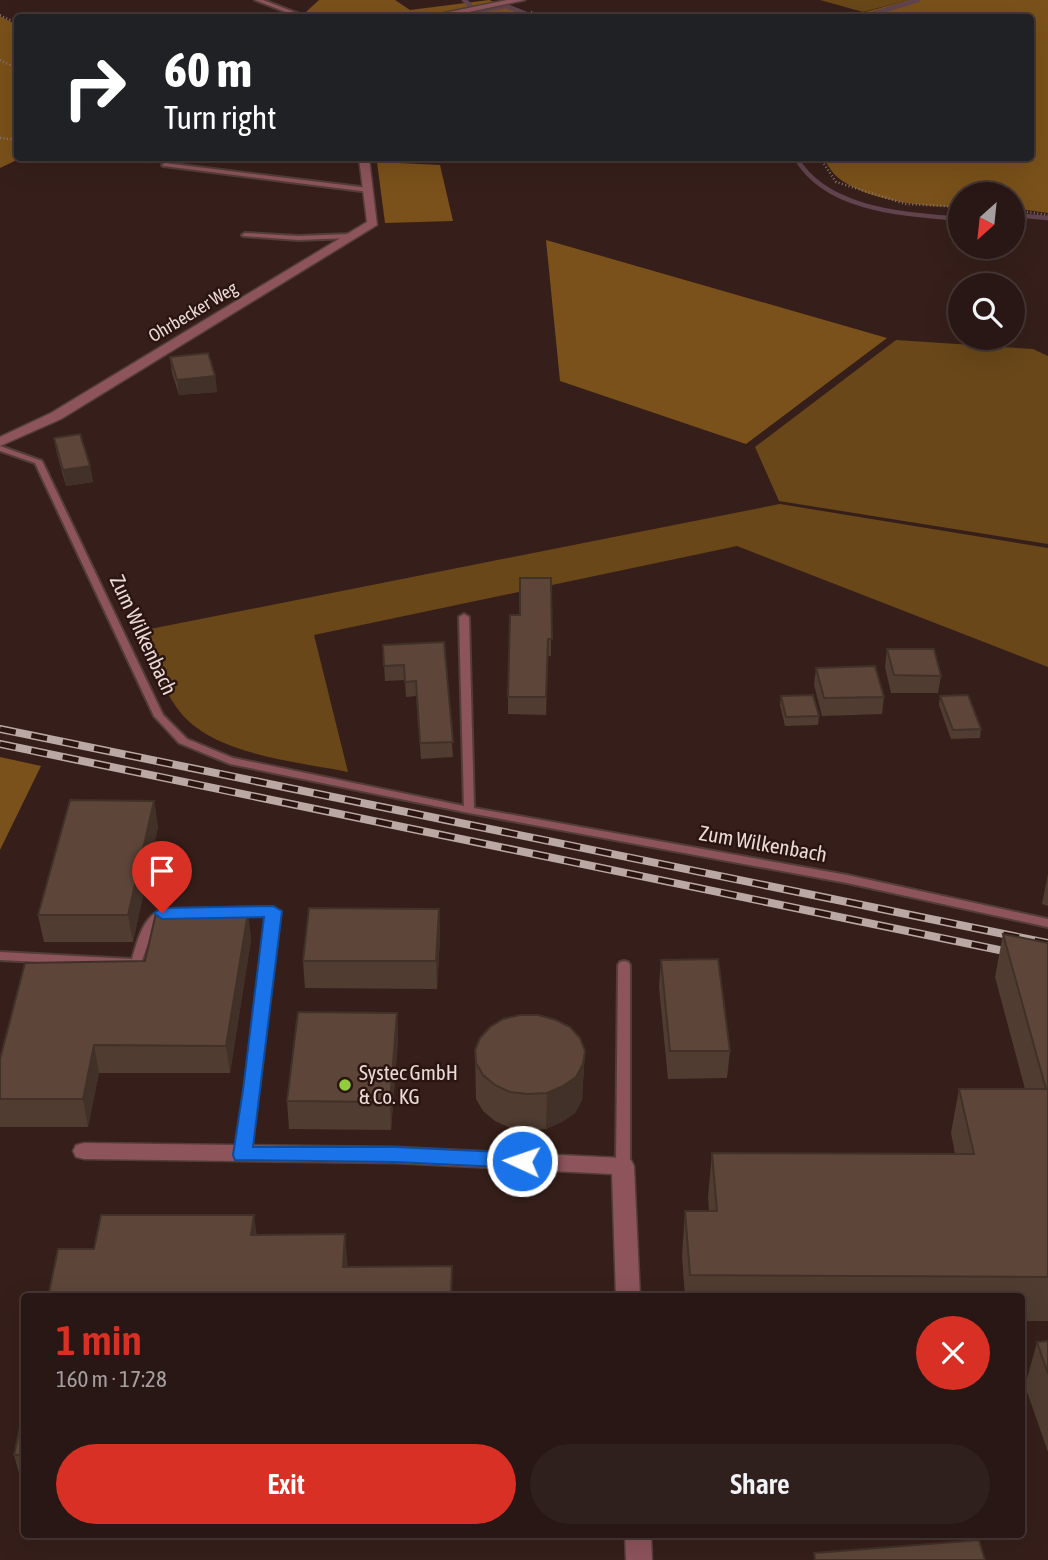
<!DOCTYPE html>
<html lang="en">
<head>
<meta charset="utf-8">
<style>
  body { margin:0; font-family:"Asap Condensed",sans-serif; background:#30201d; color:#f1f3f6; height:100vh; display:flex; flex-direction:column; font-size:26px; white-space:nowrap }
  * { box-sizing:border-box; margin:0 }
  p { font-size:23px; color:#a59fa0 }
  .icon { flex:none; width:38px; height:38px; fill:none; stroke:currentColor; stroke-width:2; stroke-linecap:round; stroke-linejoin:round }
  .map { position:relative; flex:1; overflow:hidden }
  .details { position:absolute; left:21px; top:1293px; width:1004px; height:245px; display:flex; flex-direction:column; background:#281714; border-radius:7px; box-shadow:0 7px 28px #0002,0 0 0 2px #443634 }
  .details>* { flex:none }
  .banner { position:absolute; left:14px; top:14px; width:1020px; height:147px; border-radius:7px; box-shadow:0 7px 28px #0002,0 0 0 2px #443634; background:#202124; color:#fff; overflow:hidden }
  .needle { width:46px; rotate:207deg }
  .fabs { position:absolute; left:948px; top:182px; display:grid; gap:14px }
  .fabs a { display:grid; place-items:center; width:77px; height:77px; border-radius:50%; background:#281714; box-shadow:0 7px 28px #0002,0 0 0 2px #443634; font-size:35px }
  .pin { position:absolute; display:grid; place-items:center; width:60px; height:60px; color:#fff; margin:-72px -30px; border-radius:50% 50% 50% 0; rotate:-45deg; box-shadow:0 0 7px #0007 }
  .pin .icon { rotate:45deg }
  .me { position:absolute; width:77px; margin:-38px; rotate:273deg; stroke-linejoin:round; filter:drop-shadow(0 0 5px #0008) }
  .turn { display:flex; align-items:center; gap:24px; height:147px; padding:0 35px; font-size:32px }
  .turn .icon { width:91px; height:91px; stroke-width:2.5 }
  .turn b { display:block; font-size:49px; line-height:60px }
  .round { display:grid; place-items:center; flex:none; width:74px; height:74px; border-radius:37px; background:#30201d }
  .head { display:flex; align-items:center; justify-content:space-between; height:119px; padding:0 35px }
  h1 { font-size:42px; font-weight:600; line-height:52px; color:#d93025 }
  .cta { display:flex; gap:14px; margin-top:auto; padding:14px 35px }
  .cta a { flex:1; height:80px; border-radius:42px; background:#d93025; color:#fff; font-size:28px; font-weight:600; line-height:80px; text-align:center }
  .cta a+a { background:#30201d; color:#f1f3f6 }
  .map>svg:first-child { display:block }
  .green { fill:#694719 }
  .forest { fill:#7a511a }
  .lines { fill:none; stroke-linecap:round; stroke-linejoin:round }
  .stream { stroke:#60434e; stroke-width:4.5 }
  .service-casing { stroke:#533d38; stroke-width:4 }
  .minor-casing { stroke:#533d38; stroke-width:3 }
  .path { stroke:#887470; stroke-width:2.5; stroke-dasharray:1 2.5; stroke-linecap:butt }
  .service { fill:#8d545c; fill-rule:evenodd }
  .minor { fill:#8d545c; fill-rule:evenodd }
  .rail-casing { stroke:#baa8a4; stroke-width:8 }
  .rail { stroke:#2b1511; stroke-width:5; stroke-dasharray:16; stroke-linecap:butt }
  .wall { fill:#503c31 }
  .shaded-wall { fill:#413128 }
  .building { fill:#5d4639; stroke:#413128; stroke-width:2 }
  .route { fill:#1a73e8; stroke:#114b97; stroke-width:2 }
  .poi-dot { fill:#91cd3f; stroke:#2b1511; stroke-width:2.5 }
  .labels { text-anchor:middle; stroke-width:5; stroke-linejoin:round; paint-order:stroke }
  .far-street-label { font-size:18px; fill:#eadad7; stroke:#2b1511 }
  .street-label { font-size:21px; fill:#eadad7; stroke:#2b1511 }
  .poi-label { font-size:21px; fill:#eadad7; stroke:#2b1511; text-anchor:start }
</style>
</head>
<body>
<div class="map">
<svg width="1048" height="1560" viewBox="0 0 1048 1560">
  <rect width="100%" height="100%" fill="#361f1a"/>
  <path class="green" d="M820,0H909L863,12Z
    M896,340L1033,349L1048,356V544L779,501L755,447Z
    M780,504L1048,548V667L737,546L314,635L348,772C295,761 210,755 177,708C161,686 152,656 140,631Z"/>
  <path class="forest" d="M319,0H395L410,10L489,0L533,17L315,18L306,12Z
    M909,0H1048V213L1013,208V194H961V207C925,207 863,201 835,175C831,171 827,163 823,158H1031V18L847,17Z
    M0,16L17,25L18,158H21L0,168Z
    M377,162L440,165L453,221L385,223Z
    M546,240L887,338L746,444L560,381Z
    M0,757L41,766L0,850Z"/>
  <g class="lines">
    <path class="stream" d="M464,0L470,5
      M480,11L506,6L537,18
      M859,18L918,0
      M796,158C827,211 905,214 961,219
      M1013,215L1048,218"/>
    <g class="service-casing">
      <path id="service" d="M255,0H263L310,18H301Z
        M165,163L369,188L372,190L369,192L163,166L162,165Z
        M245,233L298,236L351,234L354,236L351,238L298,240L243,236L242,235Z
        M0,446L42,461L163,715L187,739L233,758L464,806L459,617L464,614L469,617L474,808L847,875L1048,919V927L847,883L469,813L230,764L179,743L154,716L35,463L0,451Z
        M273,907L279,911L259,1090L248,1155L247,1158L242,1160L237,1158L236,1155L247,1090L267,915L178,917L172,913L178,909Z
        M162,909L168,913L154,927L140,966L136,967L0,960V952L132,959C138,940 142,918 162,909Z
        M624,961L628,962L630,965V1166L628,1170L623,1171L618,1170L616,1166L618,965L620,962Z"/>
    </g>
    <g class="minor-casing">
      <path id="minor" d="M507,0H525L441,18H420Z
        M359,158H369L377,225L61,419L0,446V437L51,413L367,222Z
        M84,1143L395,1147L623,1158L631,1160L634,1166L640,1297H616L612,1174L395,1163L84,1159L76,1157L73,1151L76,1145Z
        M625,1535H651L652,1560H626Z"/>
    </g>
    <path class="path" d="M531,12L546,18
      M0,15L18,24
      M0,60L18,69
      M0,138L18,140
      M121,158L150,162
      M820,158L836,182L906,204L961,207
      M1013,210L1048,215"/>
    <use href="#service" class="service"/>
    <use href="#minor" class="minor"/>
    <g class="rail-casing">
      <path id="rail" d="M0,729L1048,943
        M0,744L1048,960"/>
    </g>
    <use href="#rail" class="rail"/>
  </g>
  <path class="wall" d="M266,158H306L299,163Z
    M170,357L215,376L217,392L179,395L172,373Z
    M54,438L90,466L93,482L66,486L57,454Z
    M551,578V656H548L546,715L508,714V697L520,615Z
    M444,642L453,757L421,759L416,696L406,697L405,680L385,681L383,645Z
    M887,649L941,676L938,693H891L885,667Z
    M816,668L884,697L882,714L822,716L814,685Z
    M781,696L819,716L818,725L785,726L780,705Z
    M940,696L981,729L980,738L951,739L939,705Z
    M154,801L158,827L133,942H44L38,915Z
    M1048,874V906L1042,904Z
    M439,909L440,936L437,989L305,988L303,961Z
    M248,913L251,940L230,1073H99L88,1127H0V1059L145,961Z
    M1003,934L1048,943V1321H1022V1297H685L682,1256L685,1211H709L708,1197L712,1153L955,1154L951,1133L959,1089H1025L995,977Z
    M661,960L730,1051L727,1078L668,1079L659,987Z
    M397,1013L398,1040L391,1130L289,1129L287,1101Z
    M475,1050L585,1051L582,1100L575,1113L562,1122L546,1129L528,1131L510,1128L495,1121L483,1111L476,1099Z
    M1048,1341V1452L1025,1386L1037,1342Z
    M24,1407V1492L14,1455Z
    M227,1535H565L228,1538Z"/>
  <path class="shaded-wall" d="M298,158H306L299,163Z
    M215,376L217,392L179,395L177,380Z
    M90,466L93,482L66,486L63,470Z
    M154,801L158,827L133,942L128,915Z
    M439,909L440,936L437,989L436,961Z
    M248,913L251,940L230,1073L226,1046Z
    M397,1013L398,1040L391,1130L390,1102Z
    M94,1045L99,1073L88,1127L83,1099Z
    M585,1051L582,1100L575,1113L562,1122L546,1129L547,1093Z
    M254,1215L259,1251L251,1235Z
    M345,1234L348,1270L343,1267Z"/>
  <path class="building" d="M208,353L215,376L177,380L170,357Z
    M80,434L90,466L63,470L54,438Z
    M520,578H551L552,639H548L546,697H508L510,615H520Z
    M444,642L453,742L420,743L416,681L405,682L404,665L384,666L383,645Z
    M887,649H934L941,676L894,675Z
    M875,666L884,697L824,698L816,668Z
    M813,695L819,716L786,717L781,696Z
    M968,695L981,729L953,730L940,696Z
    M70,800L154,801L128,915H38Z
    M309,908L439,909L436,961H303Z
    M156,913H248L226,1046L94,1045L83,1099H0V1059L25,963L145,961Z
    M1003,934L1048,943V1277L690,1275L685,1211H717L712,1153L974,1154L959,1089H1046Z
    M718,959L730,1051H670L661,960Z
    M298,1012L397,1013L390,1102L287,1101Z
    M520,1015H538L556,1020L570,1027L580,1038L585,1051L583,1064L576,1077L563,1086L547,1093L528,1094L510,1092L495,1085L483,1075L476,1063L475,1050L480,1038L490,1027L503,1019Z
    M101,1215H254L251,1235L345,1234L343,1267L452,1266L451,1297H48L58,1249H94Z
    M1048,1341V1374L1037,1342Z
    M24,1407V1455H14Z
    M979,1540L985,1560H815L814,1553Z"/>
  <path class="route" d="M273,906L282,911L253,1147H395L522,1153L529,1156L532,1161L529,1166L522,1168L395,1162L235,1160L233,1155L243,1090L264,917L162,919L154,913L162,908Z"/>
  <circle class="poi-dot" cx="345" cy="1085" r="7"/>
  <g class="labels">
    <g class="far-street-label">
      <text transform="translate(193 312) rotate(-31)" y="6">Ohrbecker Weg</text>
    </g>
    <g class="street-label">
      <text transform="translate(143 635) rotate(65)" y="7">Zum Wilkenbach</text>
      <text transform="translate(763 844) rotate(10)" y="7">Zum Wilkenbach</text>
    </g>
    <g class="poi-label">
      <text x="359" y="1080">Systec GmbH<tspan x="359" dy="24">&amp; Co. KG</tspan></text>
    </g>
  </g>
</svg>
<div class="fabs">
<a><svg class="needle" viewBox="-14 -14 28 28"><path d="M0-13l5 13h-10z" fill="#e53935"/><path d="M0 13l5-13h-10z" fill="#a59fa0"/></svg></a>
<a><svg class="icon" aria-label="search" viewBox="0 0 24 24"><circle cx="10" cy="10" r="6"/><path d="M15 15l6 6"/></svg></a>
</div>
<div class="pin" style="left:162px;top:913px;background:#d93025"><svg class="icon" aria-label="arrive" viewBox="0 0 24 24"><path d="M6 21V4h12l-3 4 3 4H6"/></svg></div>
<svg class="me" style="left:522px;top:1161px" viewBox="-20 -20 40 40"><circle r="17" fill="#1a73e8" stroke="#fff" stroke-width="3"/><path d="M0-11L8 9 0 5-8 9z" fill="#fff"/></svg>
<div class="banner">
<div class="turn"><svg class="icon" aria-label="right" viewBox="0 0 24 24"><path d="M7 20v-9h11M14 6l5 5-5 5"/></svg><div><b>60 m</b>Turn right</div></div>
</div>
<section class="details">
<div class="head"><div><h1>1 min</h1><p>160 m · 17:28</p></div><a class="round" style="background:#d93025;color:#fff"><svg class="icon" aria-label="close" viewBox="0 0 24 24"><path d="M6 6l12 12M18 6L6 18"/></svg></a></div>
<div class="cta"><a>Exit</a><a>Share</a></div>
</section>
</div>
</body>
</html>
